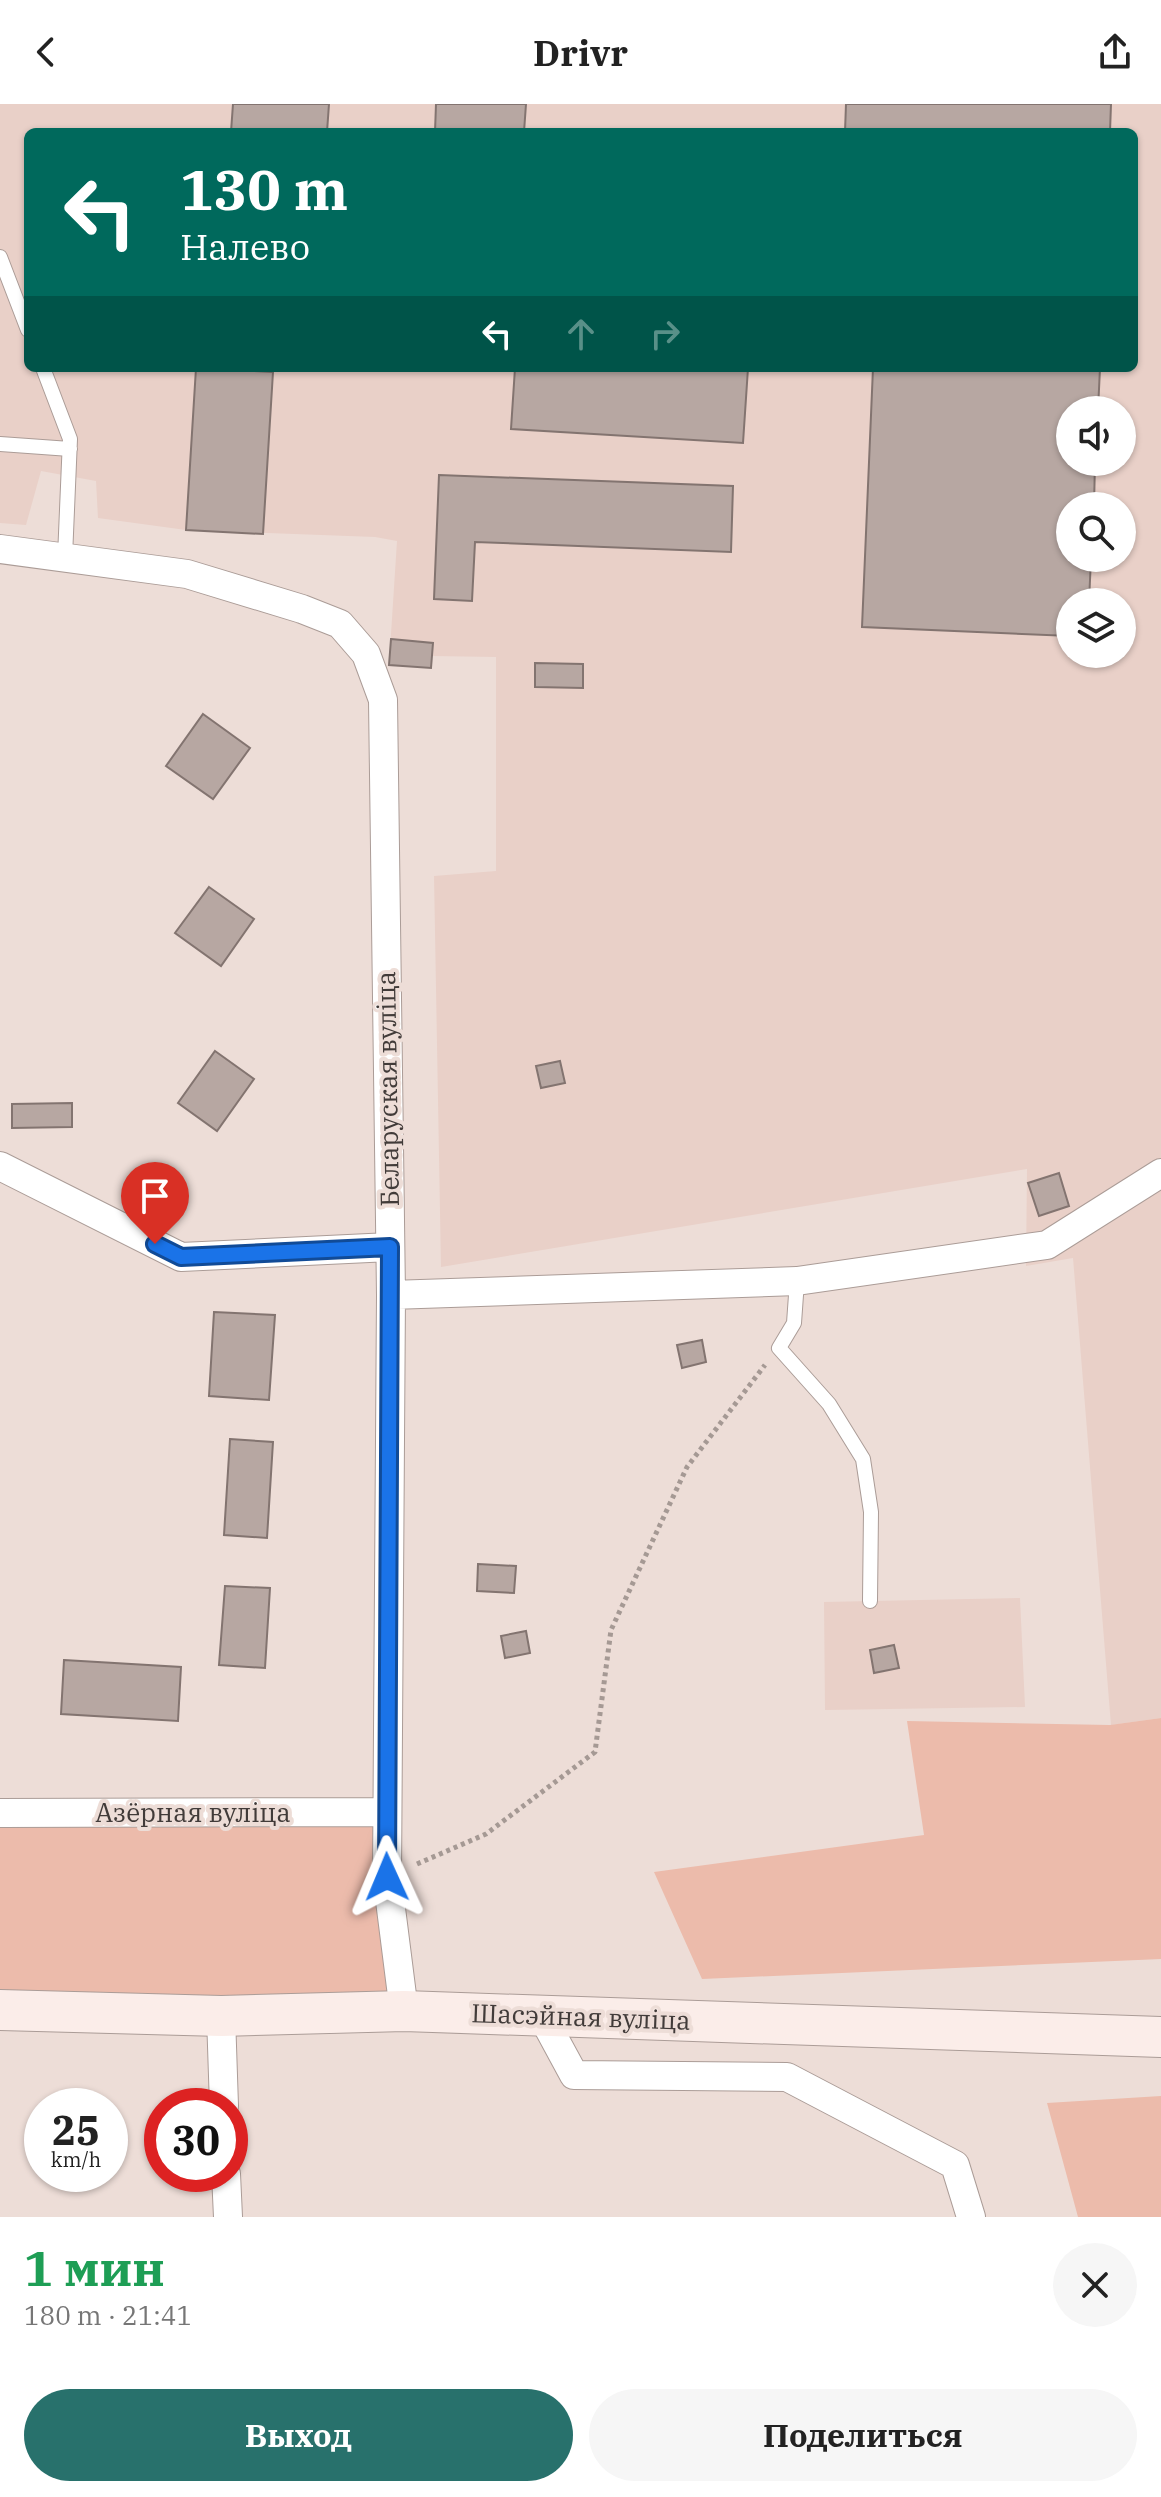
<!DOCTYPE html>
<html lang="ru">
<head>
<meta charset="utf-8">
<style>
  body { margin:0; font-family:"IBM Plex Serif",serif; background:#f6f6f6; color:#222; height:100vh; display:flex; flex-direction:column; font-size:30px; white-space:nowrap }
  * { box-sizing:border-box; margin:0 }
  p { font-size:26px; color:#767676 }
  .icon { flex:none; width:44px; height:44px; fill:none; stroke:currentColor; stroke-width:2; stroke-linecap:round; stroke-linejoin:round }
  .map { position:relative; height:2113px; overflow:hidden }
  .drawer { display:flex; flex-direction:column; background:#fff; flex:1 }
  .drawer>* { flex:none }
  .hud { position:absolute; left:24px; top:24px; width:1114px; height:244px; border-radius:12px; box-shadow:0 2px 6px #0004; background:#00695c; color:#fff; overflow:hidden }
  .tools { position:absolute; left:1056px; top:292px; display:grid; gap:16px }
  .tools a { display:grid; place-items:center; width:80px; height:80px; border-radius:50%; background:#fff; box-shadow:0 2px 6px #0004; font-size:40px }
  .speed { position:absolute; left:24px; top:1984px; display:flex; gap:16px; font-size:40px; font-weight:700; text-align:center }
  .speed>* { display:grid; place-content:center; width:104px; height:104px; border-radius:50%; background:#fff; box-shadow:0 2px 6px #0004; line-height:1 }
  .speed small { font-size:20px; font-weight:400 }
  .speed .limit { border:12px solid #d22; background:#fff; color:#111 }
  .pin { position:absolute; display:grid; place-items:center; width:68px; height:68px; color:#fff; margin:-82px -34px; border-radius:50% 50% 50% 0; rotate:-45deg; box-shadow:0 0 8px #0007 }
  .pin .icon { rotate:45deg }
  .me { position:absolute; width:88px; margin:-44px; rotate:359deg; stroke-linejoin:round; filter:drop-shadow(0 0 6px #0008) }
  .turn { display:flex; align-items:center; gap:28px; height:168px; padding:0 24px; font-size:36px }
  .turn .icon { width:104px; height:104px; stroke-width:2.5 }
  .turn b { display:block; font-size:56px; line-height:68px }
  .lanes { display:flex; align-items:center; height:76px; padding:0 24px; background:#0003; justify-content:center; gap:40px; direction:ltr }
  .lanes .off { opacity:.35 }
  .round { display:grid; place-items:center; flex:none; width:84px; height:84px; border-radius:42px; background:#f6f6f6 }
  .head { display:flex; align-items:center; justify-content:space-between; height:136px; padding:0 24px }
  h1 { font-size:48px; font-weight:700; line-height:60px; color:#1e9e55 }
  .cta { display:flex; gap:16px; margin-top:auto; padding:16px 24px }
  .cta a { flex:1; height:92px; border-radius:48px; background:#28716c; color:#fff; font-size:32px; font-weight:700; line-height:92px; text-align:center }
  .cta a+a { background:#f6f6f6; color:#222 }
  header { display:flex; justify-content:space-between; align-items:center; height:104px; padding:0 24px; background:#fff; font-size:36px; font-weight:700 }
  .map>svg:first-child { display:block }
  .built { fill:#e9d0c8; fill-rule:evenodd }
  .green { fill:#ecbbab }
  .building { fill:#b7a7a2; stroke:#837470; stroke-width:2 }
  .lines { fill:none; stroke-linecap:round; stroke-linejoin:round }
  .lane-casing { stroke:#ab9c97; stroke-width:16 }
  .street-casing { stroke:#ab9c97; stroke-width:30 }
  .secondary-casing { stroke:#ab9c97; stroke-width:42 }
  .path { stroke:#a59994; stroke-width:5; stroke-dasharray:4 4; stroke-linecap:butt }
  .lane { stroke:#fff; stroke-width:14 }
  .street { stroke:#fff; stroke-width:28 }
  .secondary { stroke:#fbede9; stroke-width:40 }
  .route-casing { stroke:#114b97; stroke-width:20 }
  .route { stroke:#1a73e8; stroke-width:14 }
  .labels { text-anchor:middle; stroke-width:8; stroke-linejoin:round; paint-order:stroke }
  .street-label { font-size:26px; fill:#413b39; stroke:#edddd7 }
</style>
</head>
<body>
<header><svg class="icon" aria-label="back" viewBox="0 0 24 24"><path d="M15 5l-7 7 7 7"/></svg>Drivr<svg class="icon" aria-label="share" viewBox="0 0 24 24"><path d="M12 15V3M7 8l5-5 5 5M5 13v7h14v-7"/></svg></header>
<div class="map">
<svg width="1161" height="2113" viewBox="0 0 1161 2113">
  <rect width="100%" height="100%" fill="#edddd7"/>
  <path class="built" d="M0,0H1161V1614L1111,1621L1073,1154L1026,1162L1027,1065L441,1163L434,772L496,767V553L432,552L431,564L389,561L397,437L375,433L186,426L98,414L96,377L41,367L26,421L0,419ZM28,28H1134V264H28ZM1070,306H1122V358H1070ZM1070,402H1122V454L1070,455ZM1070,498H1122V550H1070Z
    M1020,1494L1025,1603L825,1606L824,1498Z"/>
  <path class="green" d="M1161,1614V1855L702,1875L654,1768L924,1731L907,1617L1110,1621Z
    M387,1708L404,1907L0,1898V1709Z
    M1161,1992V2113H1078L1047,1999Z"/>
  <path class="building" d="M233,0H329L327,28H231Z
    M436,0H526L524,28H435Z
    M846,0H1111L1110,28H845Z
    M196,264L273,268L263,430L186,426Z
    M515,264H748L743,339L511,325Z
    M873,264H1100L1098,306H1070V358H1095L1094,402H1070V454H1091L1089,498H1070V532L862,523Z
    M439,371L733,382L731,448L475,438L472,497L434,495Z
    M391,535L433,539L431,564L389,561Z
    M535,559L583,560V584L535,583Z
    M203,610L250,644L213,695L166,662Z
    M209,783L254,815L221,862L175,829Z
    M215,947L254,975L217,1027L178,999Z
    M560,957L565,979L541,984L536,962Z
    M72,999V1023L12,1024V1000Z
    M1059,1069L1069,1102L1039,1112L1028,1079Z
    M214,1208L275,1211L269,1296L209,1292Z
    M702,1236L706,1258L682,1264L677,1241Z
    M230,1335L273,1338L267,1434L224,1431Z
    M478,1460L516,1462L514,1489L477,1487Z
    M225,1482L270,1484L265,1564L219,1561Z
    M526,1527L530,1549L505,1554L501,1532Z
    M894,1541L899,1564L874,1569L870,1546Z
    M64,1556L181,1563L178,1617L61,1610Z"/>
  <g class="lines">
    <g class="lane-casing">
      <path id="lane" d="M0,153L28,226
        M43,264L70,335L65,453
        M0,340L70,345
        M797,1177L794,1219L779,1244L829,1300L863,1355L871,1408L870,1497"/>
    </g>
    <g class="street-casing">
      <path id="street" d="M0,445L187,470L302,505L340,520L366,550L383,596L391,1191L387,1773L404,1907
        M0,1062L181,1153L390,1143
        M391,1191L797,1177L1047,1141L1161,1069
        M0,1709L387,1708
        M221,1912L224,2002
        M542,1912L574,1971L787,1973L955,2061L971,2113
        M226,2070L228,2113"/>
    </g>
    <g class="secondary-casing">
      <path id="secondary" d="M0,1906L221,1912L404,1907L1161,1933"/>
    </g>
    <path class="path" d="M417,1760L486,1730L595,1648L611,1526L687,1363L765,1261"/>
    <use href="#lane" class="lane"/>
    <use href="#street" class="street"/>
    <use href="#secondary" class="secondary"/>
  </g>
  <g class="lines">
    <g class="route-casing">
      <path id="route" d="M155,1140L181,1153L390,1143L387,1773"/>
    </g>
    <use href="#route" class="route"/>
  </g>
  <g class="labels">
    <g class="street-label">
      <text transform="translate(388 985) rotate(-91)" y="9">Беларуская вуліца</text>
      <text x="193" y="1718">Азёрная вуліца</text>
      <text transform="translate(581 1913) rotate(2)" y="9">Шасэйная вуліца</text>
    </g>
  </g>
</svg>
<div class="tools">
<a><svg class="icon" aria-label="sound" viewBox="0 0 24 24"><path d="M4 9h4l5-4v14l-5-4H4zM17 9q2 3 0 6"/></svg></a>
<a><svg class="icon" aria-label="search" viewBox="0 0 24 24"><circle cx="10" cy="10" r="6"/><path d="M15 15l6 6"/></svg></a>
<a><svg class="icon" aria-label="layers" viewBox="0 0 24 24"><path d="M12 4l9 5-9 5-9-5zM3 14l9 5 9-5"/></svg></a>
</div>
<div class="speed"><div>25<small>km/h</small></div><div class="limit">30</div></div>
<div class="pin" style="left:155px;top:1140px;background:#d93025"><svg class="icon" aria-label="arrive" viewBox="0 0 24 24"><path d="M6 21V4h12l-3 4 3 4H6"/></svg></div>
<svg class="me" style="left:387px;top:1773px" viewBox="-20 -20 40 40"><path d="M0-17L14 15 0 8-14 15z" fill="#1a73e8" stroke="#fff" stroke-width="4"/></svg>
<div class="hud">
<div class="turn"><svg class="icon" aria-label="left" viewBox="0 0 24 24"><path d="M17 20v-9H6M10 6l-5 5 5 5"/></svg><div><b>130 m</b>Налево</div></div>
<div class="lanes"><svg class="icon" aria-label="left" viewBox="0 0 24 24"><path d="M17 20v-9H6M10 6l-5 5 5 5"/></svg><svg class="icon off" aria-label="ahead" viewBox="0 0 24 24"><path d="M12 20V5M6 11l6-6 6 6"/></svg><svg class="icon off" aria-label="right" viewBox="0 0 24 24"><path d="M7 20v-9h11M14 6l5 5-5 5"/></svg></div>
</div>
</div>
<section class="drawer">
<div class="head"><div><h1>1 мин</h1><p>180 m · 21:41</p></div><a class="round"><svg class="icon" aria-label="close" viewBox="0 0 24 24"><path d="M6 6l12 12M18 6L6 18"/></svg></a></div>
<div class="cta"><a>Выход</a><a>Поделиться</a></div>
</section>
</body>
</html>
